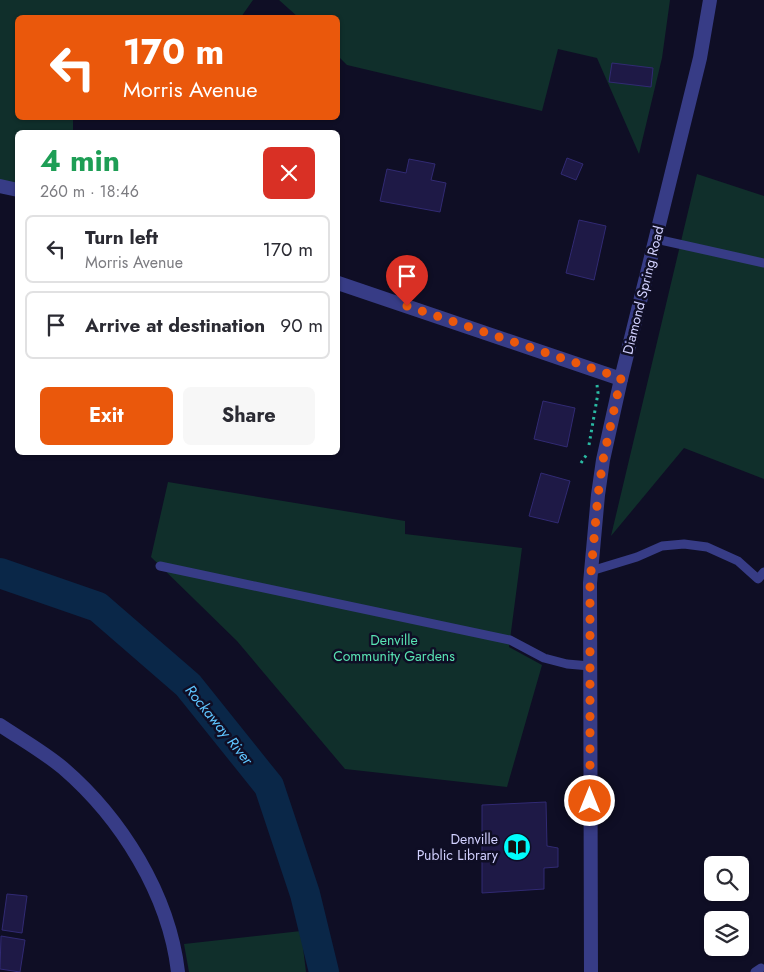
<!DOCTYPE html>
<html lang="en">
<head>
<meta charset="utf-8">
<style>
  body { margin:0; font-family:Jost,sans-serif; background:#f7f7f7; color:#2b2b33; height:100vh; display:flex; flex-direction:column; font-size:19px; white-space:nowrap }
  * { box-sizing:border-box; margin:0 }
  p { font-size:16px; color:#7c7c81 }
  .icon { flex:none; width:28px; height:28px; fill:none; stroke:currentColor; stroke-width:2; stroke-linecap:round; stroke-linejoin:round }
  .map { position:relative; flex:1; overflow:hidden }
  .details { position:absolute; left:15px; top:130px; width:325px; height:325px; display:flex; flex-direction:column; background:#fff; border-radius:8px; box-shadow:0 1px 4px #0004 }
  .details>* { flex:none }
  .top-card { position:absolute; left:15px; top:15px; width:325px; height:105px; border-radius:8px; box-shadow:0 1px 4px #0004; background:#ea580c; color:#fff; overflow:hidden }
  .buttons { position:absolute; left:704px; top:856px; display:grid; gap:10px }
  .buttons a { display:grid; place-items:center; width:45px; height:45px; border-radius:8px; background:#fff; box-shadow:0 1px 4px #0004; font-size:25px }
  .pin { position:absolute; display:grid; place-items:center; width:42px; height:42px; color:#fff; margin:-51px -21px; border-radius:50% 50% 50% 0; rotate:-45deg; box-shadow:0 0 5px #0007 }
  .pin .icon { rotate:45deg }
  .me { position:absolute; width:55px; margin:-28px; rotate:0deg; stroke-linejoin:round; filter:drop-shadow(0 0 4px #0008) }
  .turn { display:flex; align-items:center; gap:18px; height:105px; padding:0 25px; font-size:22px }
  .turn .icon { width:65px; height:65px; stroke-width:2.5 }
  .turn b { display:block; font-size:35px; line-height:42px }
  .round { display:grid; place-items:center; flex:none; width:52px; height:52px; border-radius:8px; background:#f7f7f7 }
  .summary { display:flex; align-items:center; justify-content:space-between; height:85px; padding:0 25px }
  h1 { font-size:30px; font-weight:700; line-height:38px; color:#1e9e55 }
  .primary-button { display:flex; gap:10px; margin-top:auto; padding:10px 25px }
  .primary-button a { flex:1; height:58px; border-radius:8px; background:#ea580c; color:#fff; font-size:20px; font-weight:700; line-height:58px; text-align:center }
  .primary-button a+a { background:#f7f7f7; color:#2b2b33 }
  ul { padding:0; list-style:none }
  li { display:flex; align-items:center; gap:15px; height:68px; margin:0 10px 8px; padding:0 15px; border:2px solid #e1e1e2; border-radius:8px }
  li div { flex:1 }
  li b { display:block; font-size:19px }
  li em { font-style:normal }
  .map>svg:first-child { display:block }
  .green { fill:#102f2b }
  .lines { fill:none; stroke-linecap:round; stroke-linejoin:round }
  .river { stroke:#0a2748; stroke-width:30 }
  .building { fill:#1e1946; stroke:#312a73 }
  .path { stroke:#2abaa3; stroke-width:3; stroke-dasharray:2.5 4; stroke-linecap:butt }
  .service { stroke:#373c86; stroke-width:9 }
  .minor { stroke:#373c86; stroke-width:14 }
  .tertiary { stroke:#373c86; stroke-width:14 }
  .route { stroke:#ea580c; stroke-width:9; stroke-dasharray:0 16.2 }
  .labels { text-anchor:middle; stroke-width:5; stroke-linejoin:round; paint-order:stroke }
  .street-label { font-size:14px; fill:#d2d1ff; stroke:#0f0e25 }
  .park-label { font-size:14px; fill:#59e4b3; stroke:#0f0e25 }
  .poi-label { font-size:14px; fill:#d2d1ff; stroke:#0f0e25; text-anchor:end }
  .water-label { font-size:15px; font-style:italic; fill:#5fc5ff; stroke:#0f0e25 }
</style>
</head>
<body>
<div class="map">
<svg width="764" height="972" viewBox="0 0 764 972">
  <rect width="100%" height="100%" fill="#0f0e25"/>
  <path class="green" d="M0,0H253L241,17L18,18V118H73V132H18L17,195L0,192Z
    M279,0H670L662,58L639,154L597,58L558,49L542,111L347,65L338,56V18L298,17Z
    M697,174L764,196V479L684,448L611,536Z
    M168,482L405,521V534L522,548L509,647L542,665L507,787L345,769L237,641L151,557Z
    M301,931L306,972H189L184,944Z"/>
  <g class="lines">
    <path class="river" d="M0,573L98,607L188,685L269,786L305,894L324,972"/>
  </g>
  <path class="building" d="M612,63L653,68L651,87L609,82Z
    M567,158L583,164L576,180L561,174Z
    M409,159L435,164L431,180L446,183L440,212L380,201L387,169L406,173Z
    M579,220L606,226L594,280L566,273Z
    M543,401L575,408L567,447L534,439Z
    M541,473L570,481L558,523L529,516Z
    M546,802L547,846L558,848V867L544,868V889L482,893V805Z
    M7,894L27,896L22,933L2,930Z
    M1,936L25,940L20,972L0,969Z"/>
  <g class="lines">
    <path class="path" d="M589,445L598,393L597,385
      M581,463L587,454"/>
    <path class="service" d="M656,239L764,263
      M160,566L510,640L544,658L567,664L590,666
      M591,571L637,557L662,546L684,544L707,547L738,561L758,579L764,572
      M755,972L761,968"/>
    <path class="minor" d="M0,186L18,190
      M338,283L621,379
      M0,725C21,739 44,752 63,768C121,818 169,894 178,972"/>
    <path class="tertiary" d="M591,972L590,583L598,495L603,460L621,379L700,58L710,0"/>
  </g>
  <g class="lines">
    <path class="route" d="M407,306L621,378L603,460L598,495L590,583V801"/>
  </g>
  <defs>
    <g id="library-disc" transform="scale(1.4375)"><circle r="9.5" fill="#00fcfc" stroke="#0f0e25"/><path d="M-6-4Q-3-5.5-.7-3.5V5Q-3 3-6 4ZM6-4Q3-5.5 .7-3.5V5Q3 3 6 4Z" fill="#111"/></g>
  </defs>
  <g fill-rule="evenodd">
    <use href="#library-disc" x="517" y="847"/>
  </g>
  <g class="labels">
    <g class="street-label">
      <text transform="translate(643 290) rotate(-76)" y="5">Diamond Spring Road</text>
    </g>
    <g class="park-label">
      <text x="394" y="645">Denville<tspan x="394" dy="16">Community Gardens</tspan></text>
    </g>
    <g class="poi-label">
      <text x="498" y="844">Denville<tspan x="498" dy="16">Public Library</tspan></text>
    </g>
    <g class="water-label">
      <text transform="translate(219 725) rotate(51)" y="5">Rockaway River</text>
    </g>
  </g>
</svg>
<div class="buttons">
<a><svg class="icon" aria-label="search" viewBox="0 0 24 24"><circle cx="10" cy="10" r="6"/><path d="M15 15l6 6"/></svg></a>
<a><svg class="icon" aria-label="layers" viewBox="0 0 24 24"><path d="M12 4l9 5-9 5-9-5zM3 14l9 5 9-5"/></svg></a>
</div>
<div class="pin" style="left:407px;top:306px;background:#d93025"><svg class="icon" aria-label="arrive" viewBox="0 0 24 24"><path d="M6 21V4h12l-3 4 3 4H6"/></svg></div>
<svg class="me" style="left:590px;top:801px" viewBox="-20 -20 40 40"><circle r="17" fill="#ea580c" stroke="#fff" stroke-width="3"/><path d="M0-11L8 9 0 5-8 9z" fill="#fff"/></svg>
<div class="top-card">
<div class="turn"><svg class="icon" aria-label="left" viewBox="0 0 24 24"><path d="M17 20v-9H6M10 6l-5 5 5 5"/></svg><div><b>170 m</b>Morris Avenue</div></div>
</div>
<section class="details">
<div class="summary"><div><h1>4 min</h1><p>260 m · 18:46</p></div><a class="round" style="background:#d93025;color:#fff"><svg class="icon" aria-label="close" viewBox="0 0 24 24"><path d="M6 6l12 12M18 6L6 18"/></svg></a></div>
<ul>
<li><svg class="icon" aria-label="left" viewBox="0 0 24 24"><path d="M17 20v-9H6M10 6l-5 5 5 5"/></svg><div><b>Turn left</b><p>Morris Avenue</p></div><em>170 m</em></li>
<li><svg class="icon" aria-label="arrive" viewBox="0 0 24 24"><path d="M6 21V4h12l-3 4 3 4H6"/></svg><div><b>Arrive at destination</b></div><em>90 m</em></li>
</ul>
<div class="primary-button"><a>Exit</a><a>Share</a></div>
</section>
</div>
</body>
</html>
